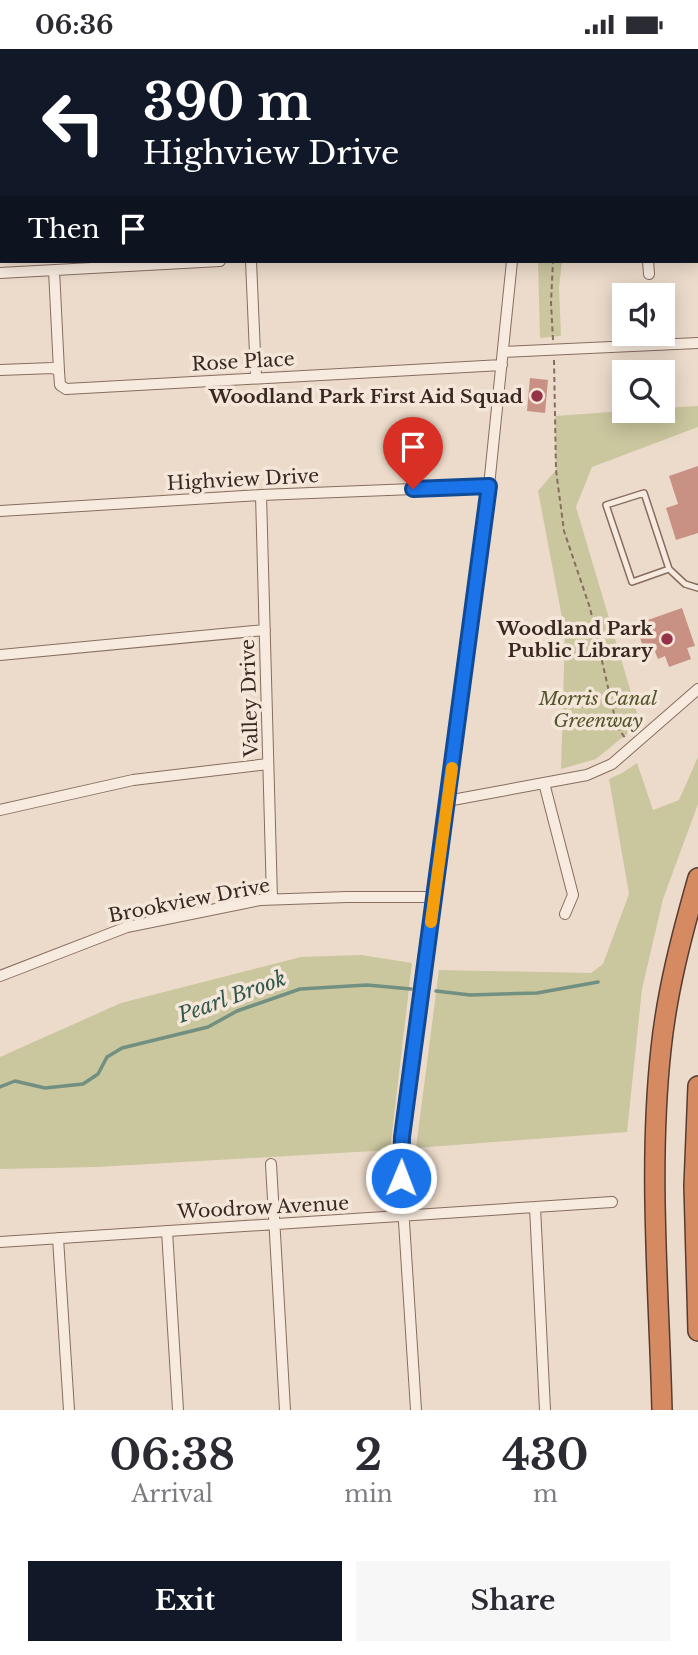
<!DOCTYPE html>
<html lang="en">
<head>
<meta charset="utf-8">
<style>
  body { margin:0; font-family:"Libre Baskerville",serif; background:#f7f7f7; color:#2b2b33; height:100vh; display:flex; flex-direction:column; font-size:26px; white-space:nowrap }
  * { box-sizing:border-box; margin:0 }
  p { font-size:23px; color:#7c7c81 }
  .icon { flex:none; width:38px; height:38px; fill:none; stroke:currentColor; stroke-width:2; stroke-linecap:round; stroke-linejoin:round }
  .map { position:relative; height:1361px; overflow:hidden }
  .side { display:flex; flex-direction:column; background:#fff; flex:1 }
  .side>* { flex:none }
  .top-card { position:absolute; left:0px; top:0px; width:698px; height:214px; box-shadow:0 4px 18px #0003; background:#111827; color:#fff; overflow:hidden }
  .buttons { position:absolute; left:612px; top:234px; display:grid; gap:14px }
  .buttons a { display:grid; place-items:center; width:63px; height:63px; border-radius:0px; background:#fff; box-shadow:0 4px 18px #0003; font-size:35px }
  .pin { position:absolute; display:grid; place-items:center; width:60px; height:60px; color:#fff; margin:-72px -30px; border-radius:50% 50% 50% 0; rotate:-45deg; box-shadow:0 0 7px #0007 }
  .pin .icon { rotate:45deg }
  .me { position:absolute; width:77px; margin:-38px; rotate:1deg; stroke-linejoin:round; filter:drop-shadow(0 0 5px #0008) }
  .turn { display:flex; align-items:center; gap:24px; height:147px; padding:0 28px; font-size:32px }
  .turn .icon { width:91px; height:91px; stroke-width:2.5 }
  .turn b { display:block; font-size:49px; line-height:60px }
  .then { display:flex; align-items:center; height:66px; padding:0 28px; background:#0003; gap:14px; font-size:26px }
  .eta { display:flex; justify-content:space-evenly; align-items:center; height:119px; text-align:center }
  .eta b { font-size:42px; font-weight:700; line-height:49px }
  .action { display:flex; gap:14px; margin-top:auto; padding:14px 28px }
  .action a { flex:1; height:80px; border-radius:0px; background:#111827; color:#fff; font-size:28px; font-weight:700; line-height:80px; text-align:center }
  .action a+a { background:#f7f7f7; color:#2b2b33 }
  .status { display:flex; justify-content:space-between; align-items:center; height:49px; padding:0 35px; background:#fff; direction:ltr }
  .status svg { height:19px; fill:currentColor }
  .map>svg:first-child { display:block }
  .green { fill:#cac69e }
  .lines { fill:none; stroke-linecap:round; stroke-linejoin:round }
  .stream { stroke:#719082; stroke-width:3.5 }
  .building { fill:#c89183 }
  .lane-casing { stroke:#886d5f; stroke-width:8 }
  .street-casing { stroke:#886d5f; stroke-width:12 }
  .highway-casing { stroke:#573c33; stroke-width:22 }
  .path { stroke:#886d5f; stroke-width:2; stroke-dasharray:5 3.5; stroke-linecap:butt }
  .lane { stroke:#f7eade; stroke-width:5 }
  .street { stroke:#f7eade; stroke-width:10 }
  .highway { stroke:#d58a62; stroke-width:19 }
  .route-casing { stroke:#114b97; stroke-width:18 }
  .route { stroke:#1a73e8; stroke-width:12 }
  .slow { stroke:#f59e0b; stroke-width:12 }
  .poi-dot { fill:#943348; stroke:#f4e7da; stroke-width:2.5 }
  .labels { text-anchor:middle; stroke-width:7; stroke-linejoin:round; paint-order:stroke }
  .street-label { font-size:19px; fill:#3a2822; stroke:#f4e7da }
  .poi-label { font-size:19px; font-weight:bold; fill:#3a2822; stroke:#f4e7da; text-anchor:end }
  .park-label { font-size:19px; font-style:italic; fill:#53552a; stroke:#f4e7da }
  .water-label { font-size:21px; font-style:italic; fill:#32594e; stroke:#f4e7da }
</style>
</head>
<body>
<div class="status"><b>06:36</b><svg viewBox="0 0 49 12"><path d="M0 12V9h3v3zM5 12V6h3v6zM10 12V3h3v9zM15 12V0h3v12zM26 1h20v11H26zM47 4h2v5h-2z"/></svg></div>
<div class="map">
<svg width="698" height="1361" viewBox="0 0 698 1361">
  <rect width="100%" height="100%" fill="#ecdbca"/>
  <path class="green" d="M538,212H562L559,239L561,287L540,289Z
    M698,357V378L592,418L576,458L640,674L596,710L561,720L565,584L538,442L556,421L555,367L625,362H663V359Z
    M698,708V755L663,850L642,940L627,1083L416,1099L439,921L591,924L603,915L629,845L609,730L622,724L637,714L653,761L679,751Z
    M361,906L412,914L390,1101L97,1118L0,1120V1008L121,954L301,908Z"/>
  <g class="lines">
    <path class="stream" d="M436,942L470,946L537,944L598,933
      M0,1038L15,1032L45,1039L83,1035L98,1025L107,1008L122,999L208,978L237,962L300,940L367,936L411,940"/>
  </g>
  <path class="building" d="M530,329L548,331L545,364L527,362Z
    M698,417V484L676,491L666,459L678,455L669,427Z
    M682,559L695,597L687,599L691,610L669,618L665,607L658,610L654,600L645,603L638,583L648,580L645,572Z"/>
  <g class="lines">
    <g class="lane-casing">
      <path id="lane" d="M669,520L632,533L606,456L644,444L669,520L685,535L698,539"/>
    </g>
    <g class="street-casing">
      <path id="street" d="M241,0V2
        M102,2L133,0
        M549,2V0
        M0,7H2
        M0,105H2
        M696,120H698
        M251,212L256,328
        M648,212L649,225
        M54,221L59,322
        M0,224L220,212
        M503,303L698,294
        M0,321L53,319L59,322L60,336L66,340L502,316
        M261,446L272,850
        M0,462L261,446L489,437
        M0,606L265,581
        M544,734L573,846L565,865
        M447,752L587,726L612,715L698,640
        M0,761L133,731L268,715
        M0,927L127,878L260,851L347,848H435
        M271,1115L285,1361
        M535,1158L545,1361
        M167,1182L178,1361
        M58,1189L69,1361
        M0,1193L612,1153
        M416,1361L400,1110L489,437L512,212"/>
    </g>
    <g class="highway-casing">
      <path id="highway" d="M698,1037L694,1137L698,1282
        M662,1361C659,1241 648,1119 661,1000C667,942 682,885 698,829"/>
    </g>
    <path class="path" d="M586,2L587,0
      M553,291L551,254L553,212
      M554,311L556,421L564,482L590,559L617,678L626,690"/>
    <use href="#lane" class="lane"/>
    <use href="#street" class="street"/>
    <use href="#highway" class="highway"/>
  </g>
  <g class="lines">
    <g class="route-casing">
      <path id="route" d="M401,1129L402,1088L489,437L413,440"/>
    </g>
    <use href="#route" class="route"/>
    <path class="slow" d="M431,873L452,719"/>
  </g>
  <g class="poi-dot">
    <circle cx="537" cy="347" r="7"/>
    <circle cx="667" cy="590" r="7"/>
  </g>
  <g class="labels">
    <g class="street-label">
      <text transform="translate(243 312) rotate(-3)" y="7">Rose Place</text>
      <text transform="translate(243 430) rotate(-3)" y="7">Highview Drive</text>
      <text transform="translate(249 649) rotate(-92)" y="7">Valley Drive</text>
      <text transform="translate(189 851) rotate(-11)" y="7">Brookview Drive</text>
      <text transform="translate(263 1158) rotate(-3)" y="7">Woodrow Avenue</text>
    </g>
    <g class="poi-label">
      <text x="523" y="354">Woodland Park First Aid Squad</text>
      <text x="653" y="586">Woodland Park<tspan x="653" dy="22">Public Library</tspan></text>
    </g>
    <g class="park-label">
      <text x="598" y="656">Morris Canal<tspan x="598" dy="22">Greenway</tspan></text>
    </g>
    <g class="water-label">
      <text transform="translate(232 948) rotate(-20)" y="7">Pearl Brook</text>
    </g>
  </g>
</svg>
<div class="buttons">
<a><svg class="icon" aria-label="sound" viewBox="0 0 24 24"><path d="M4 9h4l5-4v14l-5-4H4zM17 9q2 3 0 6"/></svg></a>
<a><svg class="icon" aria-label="search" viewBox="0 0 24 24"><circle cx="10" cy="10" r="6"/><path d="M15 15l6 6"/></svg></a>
</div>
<div class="pin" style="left:413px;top:440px;background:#d93025"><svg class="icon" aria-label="arrive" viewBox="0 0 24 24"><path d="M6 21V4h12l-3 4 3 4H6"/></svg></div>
<svg class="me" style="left:401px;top:1129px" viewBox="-20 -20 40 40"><circle r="17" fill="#1a73e8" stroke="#fff" stroke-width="3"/><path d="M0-11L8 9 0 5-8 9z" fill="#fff"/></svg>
<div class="top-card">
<div class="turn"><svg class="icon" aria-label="left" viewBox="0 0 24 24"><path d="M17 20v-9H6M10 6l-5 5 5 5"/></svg><div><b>390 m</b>Highview Drive</div></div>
<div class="then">Then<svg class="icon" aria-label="arrive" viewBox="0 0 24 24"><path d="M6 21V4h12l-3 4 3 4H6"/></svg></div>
</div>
</div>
<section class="side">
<div class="eta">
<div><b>06:38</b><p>Arrival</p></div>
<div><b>2</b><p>min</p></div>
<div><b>430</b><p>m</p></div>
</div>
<div class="action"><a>Exit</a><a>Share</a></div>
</section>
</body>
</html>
